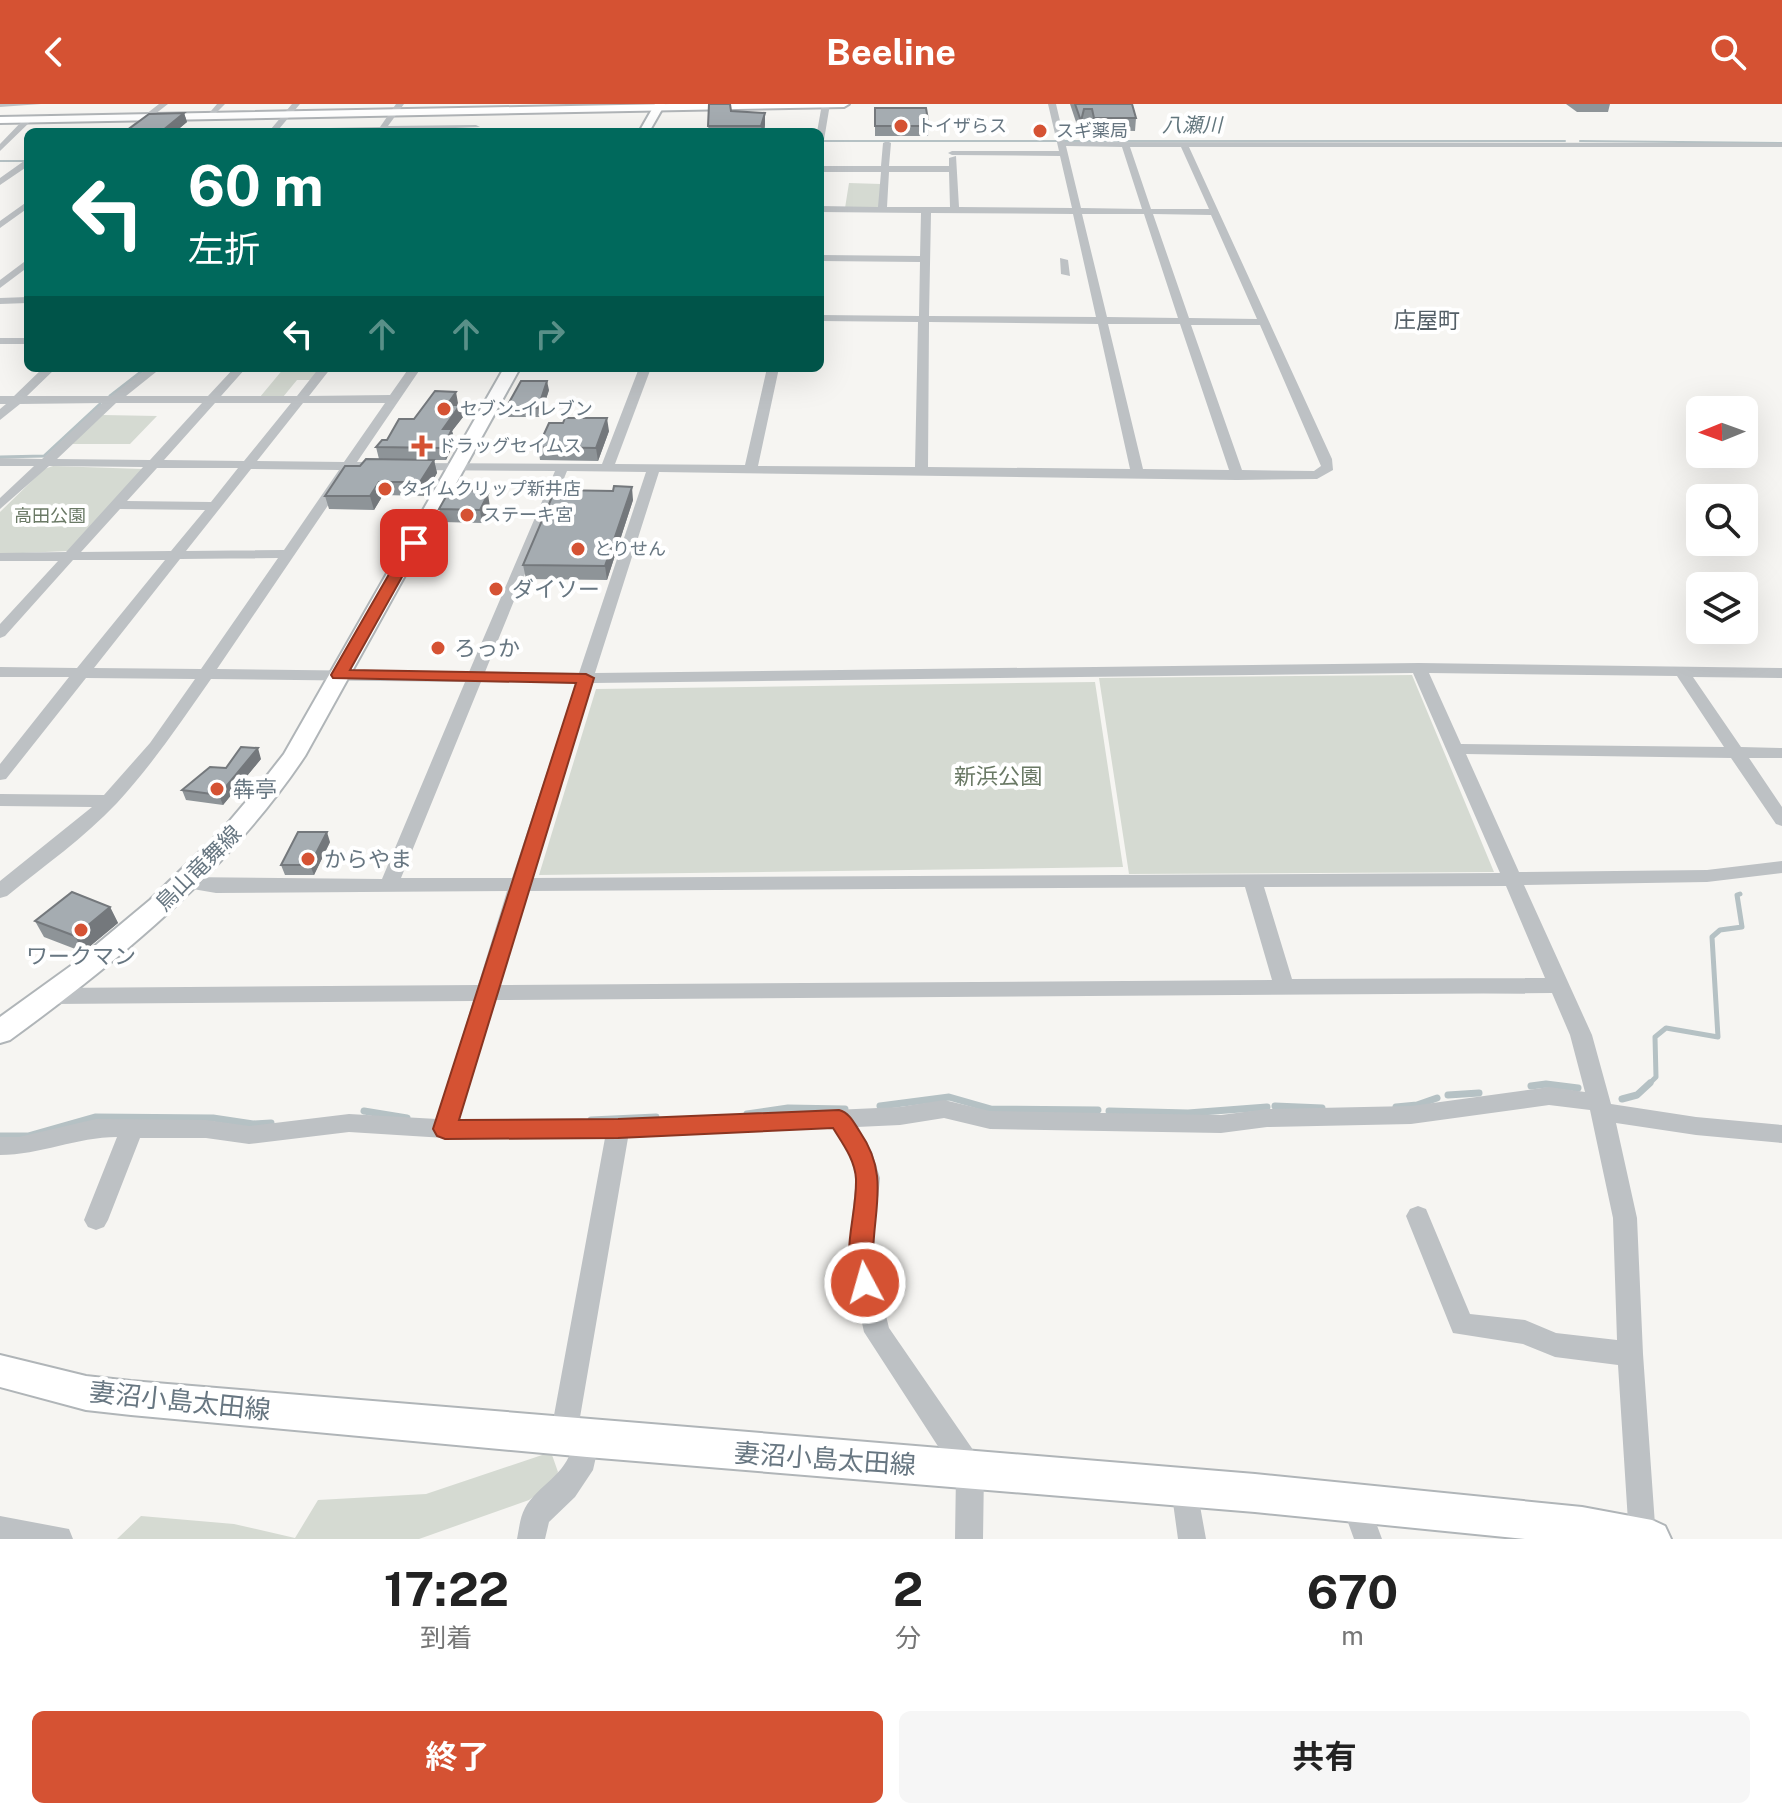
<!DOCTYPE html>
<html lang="ja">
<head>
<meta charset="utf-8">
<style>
  body { margin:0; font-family:"Public Sans","Noto Sans JP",sans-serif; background:#f6f6f6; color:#222; height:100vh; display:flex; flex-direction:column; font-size:30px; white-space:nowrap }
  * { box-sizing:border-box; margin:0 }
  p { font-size:26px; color:#767676 }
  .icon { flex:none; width:44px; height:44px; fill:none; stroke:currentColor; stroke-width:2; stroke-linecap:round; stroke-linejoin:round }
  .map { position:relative; height:1435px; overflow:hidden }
  .side { display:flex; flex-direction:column; background:#fff; flex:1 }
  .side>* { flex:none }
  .top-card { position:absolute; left:24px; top:24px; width:800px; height:244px; border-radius:12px; box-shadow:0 8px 32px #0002; background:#00695c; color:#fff; overflow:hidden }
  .needle { width:52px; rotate:269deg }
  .buttons { position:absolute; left:1686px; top:292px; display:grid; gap:16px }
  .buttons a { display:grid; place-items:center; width:72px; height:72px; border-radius:12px; background:#fff; box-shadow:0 8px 32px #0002; font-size:40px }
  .pin { position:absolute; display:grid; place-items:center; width:68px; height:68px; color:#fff; margin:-34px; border-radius:16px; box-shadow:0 4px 12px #0006 }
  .me { position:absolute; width:88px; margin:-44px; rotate:354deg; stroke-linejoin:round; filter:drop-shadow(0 0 6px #0008) }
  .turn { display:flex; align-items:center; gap:28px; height:168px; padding:0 32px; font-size:36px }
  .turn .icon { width:104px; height:104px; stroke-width:2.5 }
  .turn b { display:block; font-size:56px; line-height:68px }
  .lanes { display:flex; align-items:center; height:76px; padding:0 32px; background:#0003; justify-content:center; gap:40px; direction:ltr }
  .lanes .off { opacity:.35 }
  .eta { display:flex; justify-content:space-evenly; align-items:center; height:136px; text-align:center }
  .eta b { font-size:48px; font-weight:700; line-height:56px }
  .action { display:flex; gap:16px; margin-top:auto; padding:16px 32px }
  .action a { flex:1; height:92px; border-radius:12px; background:#d55233; color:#fff; font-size:32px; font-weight:700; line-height:92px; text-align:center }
  .action a+a { background:#f6f6f6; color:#222 }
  header { display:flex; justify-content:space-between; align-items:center; height:104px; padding:0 32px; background:#d55233; color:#fff; font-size:36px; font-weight:700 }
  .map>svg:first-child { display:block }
  .green { fill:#d5dad2 }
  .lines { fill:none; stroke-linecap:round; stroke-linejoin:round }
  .stream-far3 { stroke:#b5c1c4; stroke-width:2 }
  .stream-far2 { stroke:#b5c1c4; stroke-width:3 }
  .stream-far1 { stroke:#b5c1c4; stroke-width:5 }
  .stream { stroke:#b5c1c4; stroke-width:7 }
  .major-casing { stroke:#b0b5b8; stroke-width:4 }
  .highway-casing { stroke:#b0b4b7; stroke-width:4 }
  .minor { fill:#bdc1c4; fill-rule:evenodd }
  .major { fill:#fff; fill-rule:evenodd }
  .highway { fill:#fff; fill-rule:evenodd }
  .wall { fill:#8e9498 }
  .shaded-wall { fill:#74787c }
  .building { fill:#a5acb1; stroke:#74787c; stroke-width:2 }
  .route { fill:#d55233; stroke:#8a3521; stroke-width:2 }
  .poi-dot { fill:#d55233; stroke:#fff; stroke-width:3 }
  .labels { text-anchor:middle; stroke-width:8; stroke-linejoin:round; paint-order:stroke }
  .far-poi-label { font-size:18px; fill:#677681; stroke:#fff; text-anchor:start }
  .far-park-label { font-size:18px; fill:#6a7965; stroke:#fff }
  .far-water-label { font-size:20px; font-style:italic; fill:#63777e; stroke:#fff }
  .far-quarter-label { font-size:22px; fill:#545f67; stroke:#fff }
  .poi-label { font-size:22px; fill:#677681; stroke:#fff; text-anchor:start }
  .park-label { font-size:22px; fill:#6a7965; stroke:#fff }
  .street-label { font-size:22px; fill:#677681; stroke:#fff }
  .near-street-label { font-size:26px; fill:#677681; stroke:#fff }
</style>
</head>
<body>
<header><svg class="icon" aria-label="back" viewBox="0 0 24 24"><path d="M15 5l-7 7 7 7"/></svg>Beeline<svg class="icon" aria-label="search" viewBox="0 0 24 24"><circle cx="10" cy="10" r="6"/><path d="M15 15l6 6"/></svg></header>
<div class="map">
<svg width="1782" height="1435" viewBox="0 0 1782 1435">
  <rect width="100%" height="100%" fill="#f6f5f2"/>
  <path class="green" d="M849,79L881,80L879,104H845Z
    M284,264H321L312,276H297L283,293H260Z
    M103,311L157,312L130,340H71Z
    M53,362L143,365L68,447L0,450V408L44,365Z
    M1412,571L1494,768L1129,770L1099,574Z
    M1095,578L1123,763L539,771L596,585Z
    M551,1348L558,1368L551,1380L529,1396L419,1435H117L141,1412L234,1420L295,1434L318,1396L426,1390Z"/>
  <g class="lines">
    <path class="stream-far3" d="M820,37H1565
      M1580,37L1782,39
      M0,57H28"/>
    <path class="stream-far2" d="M110,292L146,264
      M0,353L44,352L100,300"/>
    <path class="stream-far1" d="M1539,981H1554
      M1648,981L1656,973L1655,933L1666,924L1718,933L1712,833L1720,826L1742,823L1737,791L1740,790"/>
    <path class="stream" d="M1531,982L1546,980L1578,984
      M1448,991L1479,989
      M1622,995L1637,991L1650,979
      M880,1002L949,993L991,1005L1098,1006
      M1275,1002L1322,1004
      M1396,1003L1417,1001L1437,994
      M364,1007L407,1014
      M1109,1007L1188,1009L1267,1003
      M747,1010L788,1004L845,1005
      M591,1016L656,1013
      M0,1032H28L95,1013L213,1014L253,1020L271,1019"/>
    <g class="major-casing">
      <path id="major" d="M655,0H665L649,28H639Z
        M504,264H520L305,652C228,767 121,855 10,936L0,939V913L72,861L150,796L222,726L255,687L284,650Z
        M0,1251L86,1272L131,1277L1255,1370L1582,1403L1652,1416L1665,1422L1671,1435H1525L1255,1408L587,1353L131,1311L86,1306L0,1283Z"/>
    </g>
    <g class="highway-casing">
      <path id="highway" d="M670,0H849L844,3L0,19V13Z"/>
    </g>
    <path class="minor" d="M0,0H41L0,3Z
      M159,0H168L132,28H123Z
      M217,0H225L211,14H205Z
      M292,0H300L279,25L380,23L396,0H404L388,22L476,21L480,23L382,27L234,28L271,25Z
      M822,0H830L824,36L820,38V28H817Z
      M1048,0H1056L1065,38L1782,39V43H1189L1332,355L1333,366L1317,375L1237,376L659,368L595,569L1419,559L1782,564V574L1693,573L1741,643L1782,644V654H1749L1782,703V722L1776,720L1731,654L1466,650L1519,768L1707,766L1782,757V769L1707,778L1524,781L1592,931L1611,1000L1696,1013L1782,1021V1039L1696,1031L1616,1019L1637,1114L1643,1250L1656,1435L1629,1433L1618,1261L1555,1253L1523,1240L1453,1229L1406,1112L1410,1105L1418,1102L1426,1105L1470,1210L1525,1216L1556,1229L1617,1236L1613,1114L1590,1006L1549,1001L1411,1020L1267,1023L1221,1029L990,1025L944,1014L900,1021L857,1023L872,1048L880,1074L872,1155L889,1224L980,1356L984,1366L983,1435H955L956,1370L864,1228L848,1155L856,1074L850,1051L833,1024L628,1034L578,1325L587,1322L597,1326L600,1335L593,1366L575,1393L549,1418L545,1435H517C519,1425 520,1413 525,1404C538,1381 566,1371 572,1343L563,1346L553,1342L550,1333L605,1034H445L349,1028L249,1040L206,1034H140L108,1116L104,1123L96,1126L88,1123L84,1116L117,1033C77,1033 40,1051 0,1051V1033H19L96,1015L206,1016L249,1022L349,1010L437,1015L473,897L52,900L45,897L42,892L45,887L52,884L478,881L507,787L216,789L181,783L179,778L181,773L382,775L465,578L211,575C181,618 152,661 117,699C84,734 44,762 7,792L0,794V777L92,703L0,702V690L104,691L150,639L195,575L86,574L6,675L0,676V660L69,573H0V563L77,564L165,456H73L5,532L0,534V520L58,457H0V449L66,448L143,363L49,362L0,405V394L34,362H0V354L42,355L102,299L20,300L0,316V305L6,300H0V292H14L43,264H56L27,292H111L148,264H161L126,292H208L234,264H246L221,292H297L319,264H331L309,292L390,291L409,264H421L357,358H370L376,362L370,366H352L217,565L469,568L555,367L411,366L406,365V359L602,360L639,264H651L615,360L745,361L767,264H779L758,362L915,363L918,218L820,217V211L919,212L920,158L820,157V151L920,152L921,109L820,108V102L878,103L881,68H820V62H881L883,39L887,37L891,39L889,62H949V54L956,52L959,103L1072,104L1060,52L952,51L948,49L952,47H1059ZM1066,42L1122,43L1142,105L1081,104ZM1130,43H1181L1209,105H1151ZM889,68H949L950,103H887ZM931,109L1073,110L1096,213L929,212ZM1082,110H1144L1178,214L1107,213ZM1153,110L1211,111L1257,215L1189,214ZM929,218L1098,220L1130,365L928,363ZM1108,220H1180L1229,366L1143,365ZM1191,221H1260L1321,362L1314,367L1242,366ZM116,299H202L150,356L57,355ZM215,299H291L244,357L164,356ZM303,299H385L344,358L257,357ZM157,364H238L211,398L127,397ZM251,365L339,366L284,446L186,447ZM567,367L646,368L579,569L485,568ZM120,405L205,406L171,447L81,448ZM278,454L201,565L94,564L180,455ZM1413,569L1500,769L530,774L592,579ZM1429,569L1677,572L1724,643L1461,640ZM481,578L576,579L512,774H401ZM1506,782L1545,874L1292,875L1264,783ZM1245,783L1272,876L499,881L526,787ZM1552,889L1570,931L1585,988L1549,983L1411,1002L1267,1005L1221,1011L990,1007L944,996L900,1003L618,1016H459L494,896Z
      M25,14L32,16L0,47V40Z
      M24,57H28V62L0,81V74Z
      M28,97V104L0,124V117Z
      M1060,154L1068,156L1070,172L1061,170Z
      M28,155V163L0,184V176Z
      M28,193V199L0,200V194Z
      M0,234H28V240H0Z
      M1185,1370L1195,1374L1206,1435H1178L1171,1384L1175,1374Z
      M1355,1385L1365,1389L1382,1435H1354L1341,1399L1345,1389Z
      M0,1412L69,1425L73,1435H0Z"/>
    <use href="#major" class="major"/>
    <use href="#highway" class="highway"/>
  </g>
  <path class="wall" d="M1070,0H1132L1136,14L1135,27L1093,26L1091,17H1083L1080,30Z
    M1566,0H1610L1608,8H1577Z
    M875,4L929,22L928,32H875Z
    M731,7L765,9V21L764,28H709L708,22Z
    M184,9L187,18L175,28H126V27Z
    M549,286L540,313H508L506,304Z
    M458,299L457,301H460L463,313L452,327L455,337L446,356H434L437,369L424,392L383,391L374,406L329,405L325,392L360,362L379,355L376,343L414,315Z
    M609,327L598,357L540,356L538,343Z
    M613,387L633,396L607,476L526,475L523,461Z
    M482,389L490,403L482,419L442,418L439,405Z
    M261,655L223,701L186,696L182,686L226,664Z
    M330,738L314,771H285L281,761Z
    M110,803L118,819L83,848L44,833L35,817Z"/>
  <path class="shaded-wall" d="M184,9L187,18L175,28H162V27Z
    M765,9V21L764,28H762L761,22Z
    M547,277L549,286L540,313L538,304Z
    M456,288L458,299L449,312L447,301Z
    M460,301L463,313L452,327L455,337L446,356L443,344V325Z
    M607,314L609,327L598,357L596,344Z
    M434,356L437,369L424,392L420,378Z
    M379,378L383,391L374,406L370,392Z
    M632,383L633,396L607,476L605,462Z
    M481,387L484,398L488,390L490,403L482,419L480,406Z
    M258,644L261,655L223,701L219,691Z
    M327,728L330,738L314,771L310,761Z
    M110,803L118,819L83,848L75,832Z"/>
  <path class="building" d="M709,0H730L731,7L765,9L761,22H708Z
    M1075,0H1132L1136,14H1094L1092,5H1084L1081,17Z
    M875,4H926L929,22H875Z
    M184,9L162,27H126L149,10Z
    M521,277H547L538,304H506Z
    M435,287L456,288L447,301H460L443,325H452L443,344L376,343L382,336H387L399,315H414Z
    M565,314H607L596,344L538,343L549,319H563Z
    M366,355L434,356L420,378H379L370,392H325L345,362H360Z
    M614,382L632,383L605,462L523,461L555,386L613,387Z
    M464,386L481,387L480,389L488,390L480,406L439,405L448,389H463Z
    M241,643L258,644L219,691L182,686L210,663L226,664Z
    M298,728H327L310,761H281Z
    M72,788L110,803L75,832L35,817Z"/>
  <path class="route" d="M414,435L421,439L350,566L586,570L594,574L459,1016L618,1015L839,1006C850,1009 854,1019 860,1028C889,1070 874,1103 873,1150C872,1164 880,1174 874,1187L865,1190L857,1187C839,1150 857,1114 856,1075C855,1056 843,1040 833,1024L618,1034L445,1035L437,1032L433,1025L576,579L333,574L331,571L407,439Z"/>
  <g class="poi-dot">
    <circle cx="901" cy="22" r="8"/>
    <circle cx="1040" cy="27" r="8"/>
    <circle cx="444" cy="305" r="8"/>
    <path d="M418 330h8v8h8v8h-8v8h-8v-8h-8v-8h8z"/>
    <circle cx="385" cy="385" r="8"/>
    <circle cx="467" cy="411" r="8"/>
    <circle cx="578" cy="445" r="8"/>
    <circle cx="496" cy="485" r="8"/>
    <circle cx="438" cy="544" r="8"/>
    <circle cx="217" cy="685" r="8"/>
    <circle cx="308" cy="755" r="8"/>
    <circle cx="81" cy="826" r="8"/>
  </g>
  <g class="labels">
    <g class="far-poi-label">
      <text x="917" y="28">トイザらス</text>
      <text x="1056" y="33">スギ薬局</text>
      <text x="460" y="311">セブン-イレブン</text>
      <text x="438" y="348">ドラッグセイムス</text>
      <text x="401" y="391">タイムクリップ新井店</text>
      <text x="483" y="417">ステーキ宮</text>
      <text x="594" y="451">とりせん</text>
    </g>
    <g class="far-park-label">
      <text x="50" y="418">高田公園</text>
    </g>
    <g class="far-water-label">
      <text x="1192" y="28">八瀬川</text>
    </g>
    <g class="far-quarter-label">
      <text x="1427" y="224">庄屋町</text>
    </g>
    <g class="poi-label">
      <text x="512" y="493">ダイソー</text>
      <text x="454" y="552">ろっか</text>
      <text x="233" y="693">犇亭</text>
      <text x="324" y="763">からやま</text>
      <text x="81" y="860" text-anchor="middle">ワークマン</text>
    </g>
    <g class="park-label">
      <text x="998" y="680">新浜公園</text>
    </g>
    <g class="street-label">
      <text transform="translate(198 764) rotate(-45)" y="8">鳥山竜舞線</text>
    </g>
    <g class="near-street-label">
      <text transform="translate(180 1297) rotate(6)" y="9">妻沼小島太田線</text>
      <text transform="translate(825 1355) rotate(4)" y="9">妻沼小島太田線</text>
    </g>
  </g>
</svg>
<div class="buttons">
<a><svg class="needle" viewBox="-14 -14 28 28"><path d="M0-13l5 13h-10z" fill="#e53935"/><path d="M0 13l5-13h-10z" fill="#767676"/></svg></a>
<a><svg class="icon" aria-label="search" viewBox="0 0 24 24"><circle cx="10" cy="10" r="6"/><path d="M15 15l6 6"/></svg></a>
<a><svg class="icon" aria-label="layers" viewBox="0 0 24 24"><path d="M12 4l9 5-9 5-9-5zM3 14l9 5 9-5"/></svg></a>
</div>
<div class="pin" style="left:414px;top:439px;background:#d93025"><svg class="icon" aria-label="arrive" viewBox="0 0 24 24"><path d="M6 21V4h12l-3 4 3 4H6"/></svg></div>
<svg class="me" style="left:865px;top:1179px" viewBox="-20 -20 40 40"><circle r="17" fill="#d55233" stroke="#fff" stroke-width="3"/><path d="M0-11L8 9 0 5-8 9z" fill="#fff"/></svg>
<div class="top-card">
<div class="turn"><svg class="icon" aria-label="left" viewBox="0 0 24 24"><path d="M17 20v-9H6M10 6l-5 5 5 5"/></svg><div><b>60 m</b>左折</div></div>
<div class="lanes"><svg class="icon" aria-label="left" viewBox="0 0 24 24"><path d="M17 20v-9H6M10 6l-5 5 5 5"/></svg><svg class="icon off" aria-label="ahead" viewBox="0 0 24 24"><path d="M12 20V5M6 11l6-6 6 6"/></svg><svg class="icon off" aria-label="ahead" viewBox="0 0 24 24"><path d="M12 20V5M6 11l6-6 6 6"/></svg><svg class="icon off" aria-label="right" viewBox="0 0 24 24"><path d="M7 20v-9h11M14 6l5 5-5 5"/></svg></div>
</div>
</div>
<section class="side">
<div class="eta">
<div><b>17:22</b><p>到着</p></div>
<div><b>2</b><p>分</p></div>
<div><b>670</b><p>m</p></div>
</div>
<div class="action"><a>終了</a><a>共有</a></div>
</section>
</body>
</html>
